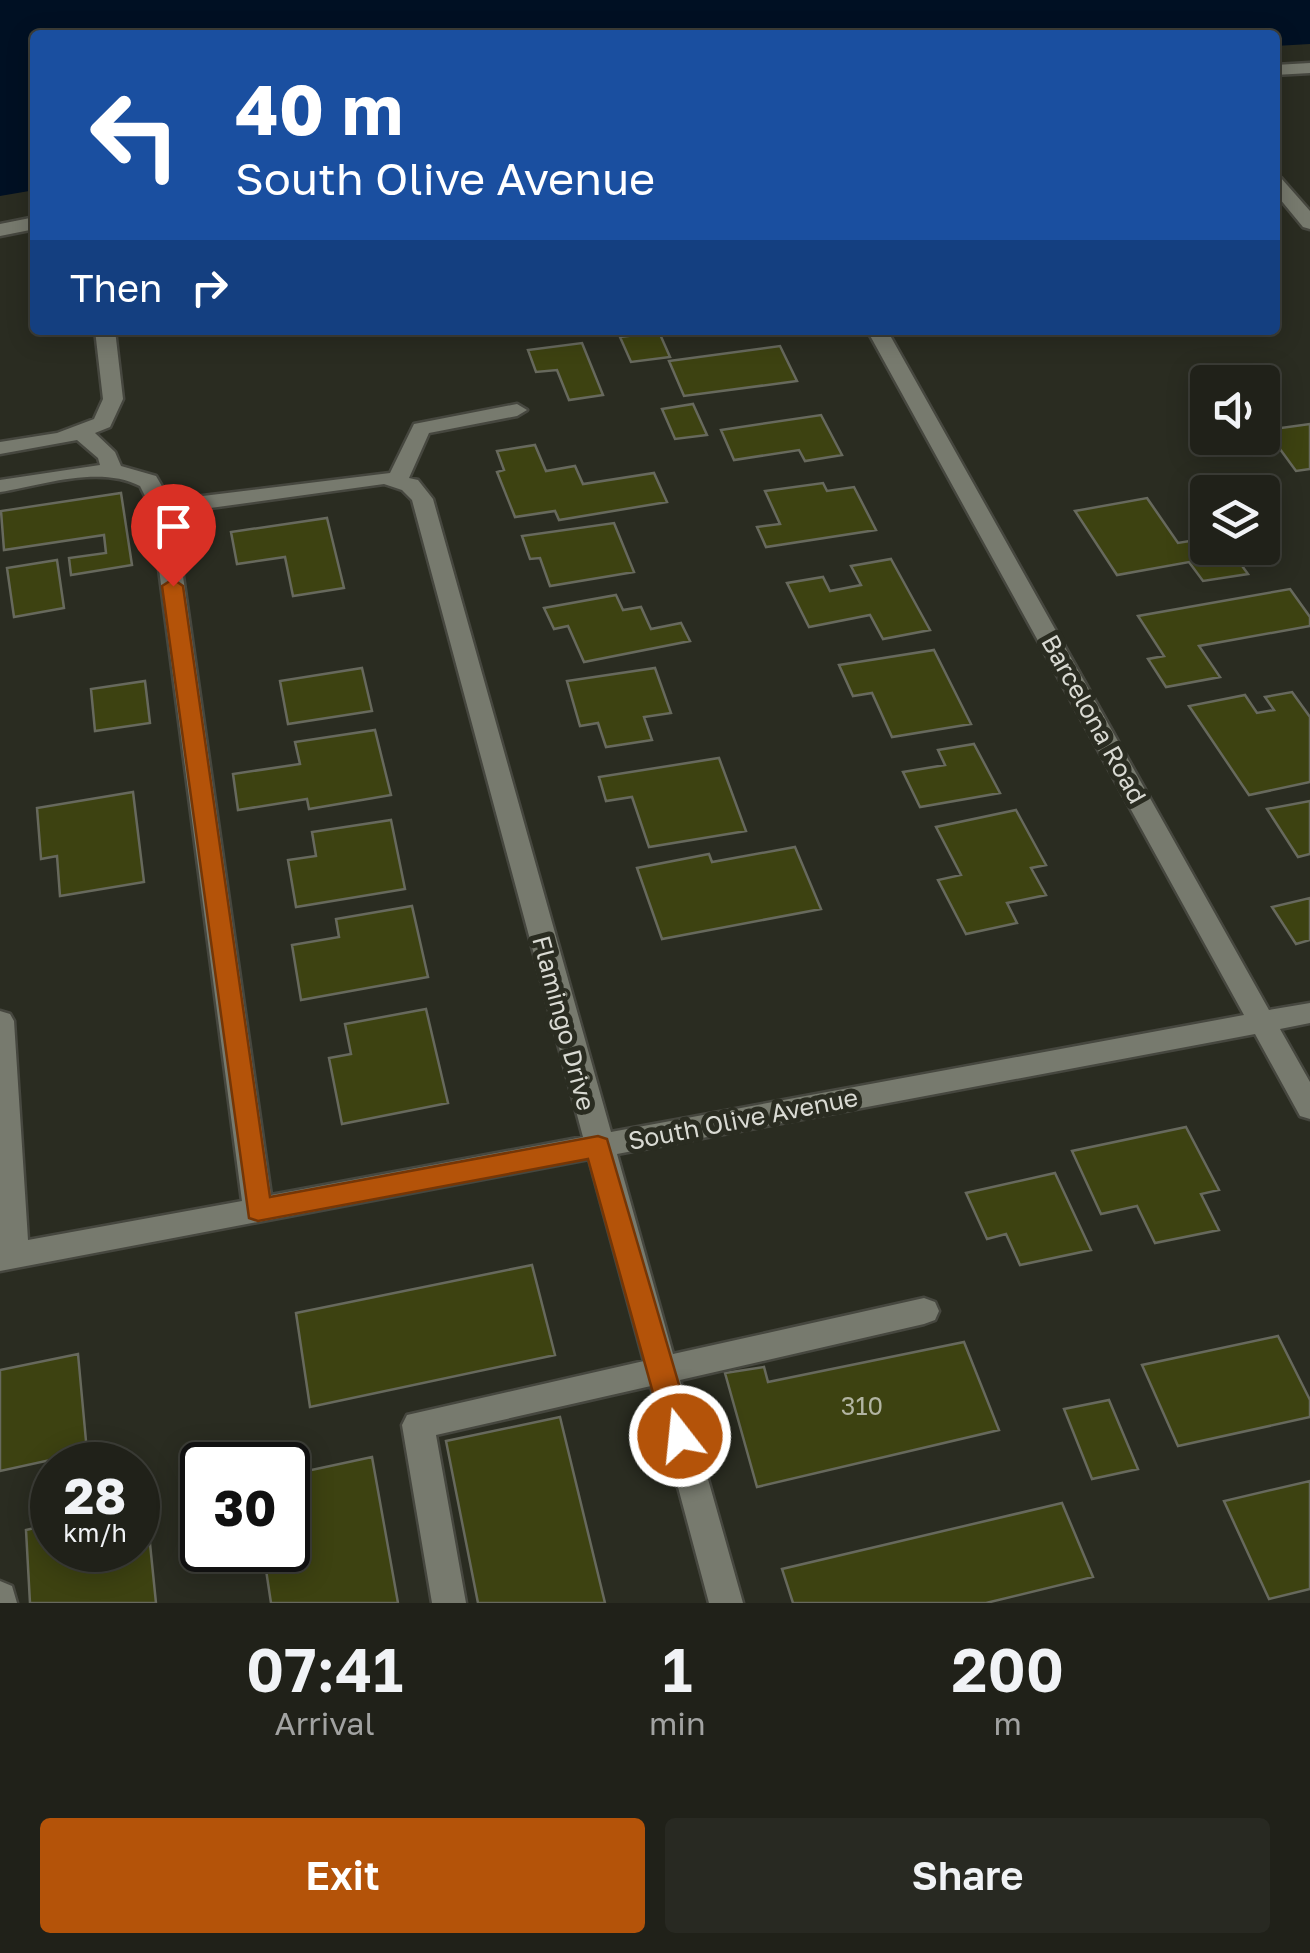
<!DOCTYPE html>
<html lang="en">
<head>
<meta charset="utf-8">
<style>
  body { margin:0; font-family:"Golos Text",sans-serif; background:#282922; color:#f1f3f6; height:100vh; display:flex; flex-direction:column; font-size:38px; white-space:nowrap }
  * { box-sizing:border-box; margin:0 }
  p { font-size:32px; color:#a2a3a2 }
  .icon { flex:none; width:55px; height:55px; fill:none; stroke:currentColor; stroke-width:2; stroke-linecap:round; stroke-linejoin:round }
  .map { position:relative; height:1603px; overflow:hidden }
  .drawer { display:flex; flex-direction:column; background:#202119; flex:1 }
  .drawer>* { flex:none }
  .banner { position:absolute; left:30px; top:30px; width:1250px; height:305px; border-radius:10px; box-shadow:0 5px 25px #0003,0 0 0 2px #3d3e38; background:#1a4fa0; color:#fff; overflow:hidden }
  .tools { position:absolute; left:1190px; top:365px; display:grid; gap:20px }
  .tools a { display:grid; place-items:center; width:90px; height:90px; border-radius:10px; background:#202119; box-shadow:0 5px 25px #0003,0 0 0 2px #3d3e38; font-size:50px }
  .speed { position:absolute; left:30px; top:1442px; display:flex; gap:20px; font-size:50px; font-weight:700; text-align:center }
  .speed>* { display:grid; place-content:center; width:130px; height:130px; border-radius:50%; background:#202119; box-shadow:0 5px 25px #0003,0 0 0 2px #3d3e38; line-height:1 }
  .speed small { font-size:25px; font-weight:400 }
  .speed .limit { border:5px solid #111; border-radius:15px; background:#fff; color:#111 }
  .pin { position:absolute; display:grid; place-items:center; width:85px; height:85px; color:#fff; margin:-102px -42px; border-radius:50% 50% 50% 0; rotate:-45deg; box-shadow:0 0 10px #0007 }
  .pin .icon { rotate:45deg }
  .me { position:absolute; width:110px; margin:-55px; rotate:344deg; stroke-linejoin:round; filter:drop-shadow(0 0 8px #0008) }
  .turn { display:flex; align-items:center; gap:35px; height:210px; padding:0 40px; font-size:45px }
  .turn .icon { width:130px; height:130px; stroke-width:2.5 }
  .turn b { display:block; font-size:70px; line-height:85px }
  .then { display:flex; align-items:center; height:95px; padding:0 40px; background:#0003; gap:20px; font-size:38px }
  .eta { display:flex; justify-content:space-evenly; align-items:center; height:170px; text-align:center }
  .eta b { font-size:60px; font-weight:600; line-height:70px }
  .button { display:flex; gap:20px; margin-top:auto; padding:20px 40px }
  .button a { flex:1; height:115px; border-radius:10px; background:#b45309; color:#fff; font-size:40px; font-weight:600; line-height:115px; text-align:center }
  .button a+a { background:#282922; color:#f1f3f6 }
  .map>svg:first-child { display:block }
  .water { fill:#001023 }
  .building { fill:#3d4211; stroke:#67695d; stroke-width:2.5 }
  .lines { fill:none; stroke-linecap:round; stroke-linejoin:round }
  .minor-casing { stroke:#46473f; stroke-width:5 }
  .minor { fill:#777a6e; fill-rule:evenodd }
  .route { fill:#b45309; stroke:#753606; stroke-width:2.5 }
  .labels { text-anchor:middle; stroke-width:10; stroke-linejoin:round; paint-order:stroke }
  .street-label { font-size:25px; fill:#d9dad3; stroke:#2a2c21 }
  .near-number-label { font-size:25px; fill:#b2b4a2 }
</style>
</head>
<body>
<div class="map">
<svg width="1310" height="1603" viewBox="0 0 1310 1603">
  <rect width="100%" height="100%" fill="#2a2c21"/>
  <path class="water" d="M0,0H1310V44L1275,46V35H35V190L0,196Z"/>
  <path class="building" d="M659,332L670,357L631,362L620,337Z
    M582,343L603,395L569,400L557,370L536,372L528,350Z
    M780,346L797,381L684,396L669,361Z
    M693,404L707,435L675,439L662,409Z
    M821,415L842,455L805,461L799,450L734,460L721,430Z
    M1310,424V469L1296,471L1266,430Z
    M535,445L546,471L575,466L583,484L654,473L667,502L559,520L555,511L515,517L497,472L504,470L497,451Z
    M823,483L827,491L854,487L876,530L766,547L757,527L780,524L765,491Z
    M121,493L132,565L71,575L69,558L106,553L104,535L4,550L1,511Z
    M1147,498L1178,543L1208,538V548H1229L1248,574L1203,581L1189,562L1117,575L1075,511Z
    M327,518L344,588L293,596L285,557L237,564L231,532Z
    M614,523L634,572L550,586L540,558L530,559L522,536Z
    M891,559L930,630L883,639L870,615L809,627L787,583L823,577L830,591L861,585L851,566Z
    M57,560L64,608L14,617L7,568Z
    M1290,589L1310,617V626L1199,646L1220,677L1166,687L1148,659L1164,656L1138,616Z
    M616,595L623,610L641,607L651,629L681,623L690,641L584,662L568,626L554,629L544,608Z
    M934,650L971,724L892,737L872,693L853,696L839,665Z
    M362,668L372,711L288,724L280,681Z
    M655,668L671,713L644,717L652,740L606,747L598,723L580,726L567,681Z
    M145,681L150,723L95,731L91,689Z
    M1292,692L1310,717V782L1249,795L1189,706L1245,695L1257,713L1274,710L1265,697Z
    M375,730L391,795L309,809L307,799L238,810L233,774L300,764L295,742Z
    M974,744L1000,793L920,807L903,772L945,765L938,750Z
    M719,758L746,831L649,847L632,797L606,801L599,777Z
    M133,792L144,882L60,896L57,856L41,859L37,808Z
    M1310,801V854L1298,857L1267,809Z
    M1016,810L1046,865L1031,868L1046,895L1007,903L1017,923L966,934L938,880L961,875L936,827Z
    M391,820L405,889L296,907L288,860L316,856L312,832Z
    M795,847L821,909L662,939L637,868L709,854L712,862Z
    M1310,898V940L1296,944L1272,907Z
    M412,906L428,977L301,1000L292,945L339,937L336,919Z
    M426,1009L448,1103L342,1124L329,1058L351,1054L345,1024Z
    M1186,1127L1219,1190L1201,1194L1219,1230L1155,1243L1137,1206L1101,1214L1072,1151Z
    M1055,1173L1091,1250L1020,1265L1006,1234L987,1239L966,1193Z
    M532,1265L555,1355L310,1407L296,1313Z
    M1278,1336L1310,1400V1417L1178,1446L1142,1365Z
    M964,1342L999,1430L757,1487L725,1373L764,1367L768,1382Z
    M78,1354L87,1452L0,1471V1370Z
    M1109,1400L1138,1469L1092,1479L1064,1409Z
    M560,1417L605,1603H478L446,1441Z
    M372,1457L398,1603H271L263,1550H288V1475Z
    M1310,1481V1589L1269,1599L1224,1501Z
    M1062,1503L1093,1577L986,1603H793L782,1569Z
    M146,1504L156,1603H30L26,1530L52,1524V1550H138V1506Z"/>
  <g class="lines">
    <g class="minor-casing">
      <path id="minor" d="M1310,63V73L1275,75V65Z
        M1275,177L1281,178L1310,211V229L1303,227L1275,193Z
        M35,217V229L0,236V224Z
        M95,330H115L123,399L110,427L95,433L115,452L121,466L156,476L170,500L390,473L414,424L517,404L527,410L517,416L429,433L409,478L418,480L433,499L611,1132L1244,1015L867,330H887L1269,1010L1310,1003V1023L1280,1029L1310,1082V1119L1300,1116L1255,1034L617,1154L673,1354L924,1298L935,1302L939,1311L935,1320L924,1324L680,1380L743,1603H709L651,1386L436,1435L466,1603H432L402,1425L407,1415L644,1361L589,1159L0,1271V1011L10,1014L14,1021L28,1240L242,1201L151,508L140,486C100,465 42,485 0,492V480L100,465L98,458L77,440L0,454V442L57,433L94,419L103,399ZM384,484L402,490L412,500L583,1137L271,1195L174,513Z
        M0,1581L12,1586L17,1603H0Z"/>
    </g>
    <use href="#minor" class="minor"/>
  </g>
  <path class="route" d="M173,579L183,586L270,1197L598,1136L607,1139L694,1436L690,1445L680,1449L669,1445L665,1436L588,1159L258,1221L249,1218L162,586Z"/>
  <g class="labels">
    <g class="street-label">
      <text transform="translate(1094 719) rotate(61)" y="9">Barcelona Road</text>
      <text transform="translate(564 1023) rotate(75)" y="9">Flamingo Drive</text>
      <text transform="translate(743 1119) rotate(-11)" y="9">South Olive Avenue</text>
    </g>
    <g class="near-number-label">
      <text x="862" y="1415">310</text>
    </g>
  </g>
</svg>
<div class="tools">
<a><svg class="icon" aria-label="sound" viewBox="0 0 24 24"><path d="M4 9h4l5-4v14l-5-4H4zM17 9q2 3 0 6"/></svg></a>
<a><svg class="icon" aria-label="layers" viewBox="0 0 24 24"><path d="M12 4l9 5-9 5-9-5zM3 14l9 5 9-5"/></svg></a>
</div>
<div class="speed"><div>28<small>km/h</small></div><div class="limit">30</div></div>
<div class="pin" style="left:173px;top:586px;background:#d93025"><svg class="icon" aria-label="arrive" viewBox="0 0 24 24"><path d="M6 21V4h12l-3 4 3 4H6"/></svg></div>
<svg class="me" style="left:680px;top:1436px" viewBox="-20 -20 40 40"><circle r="17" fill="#b45309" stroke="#fff" stroke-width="3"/><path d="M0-11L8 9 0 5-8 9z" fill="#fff"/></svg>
<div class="banner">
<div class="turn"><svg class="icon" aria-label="left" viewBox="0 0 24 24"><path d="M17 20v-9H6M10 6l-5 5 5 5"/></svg><div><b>40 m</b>South Olive Avenue</div></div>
<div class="then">Then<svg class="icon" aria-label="right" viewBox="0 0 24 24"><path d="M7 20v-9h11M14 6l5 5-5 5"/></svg></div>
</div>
</div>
<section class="drawer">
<div class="eta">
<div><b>07:41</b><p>Arrival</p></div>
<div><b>1</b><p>min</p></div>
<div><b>200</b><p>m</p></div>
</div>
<div class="button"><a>Exit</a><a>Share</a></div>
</section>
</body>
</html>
